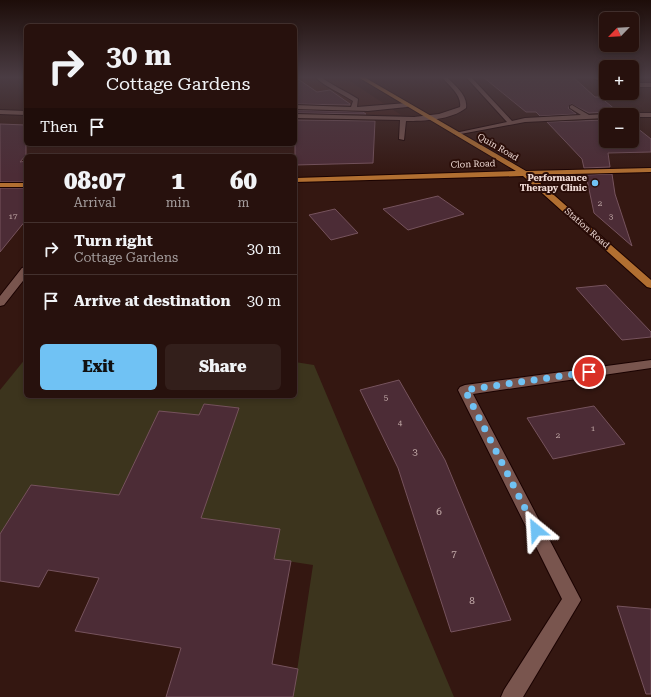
<!DOCTYPE html>
<html lang="en">
<head>
<meta charset="utf-8">
<style>
  body { margin:0; font-family:"Roboto Serif",serif; background:#331f1b; color:#f1f3f6; height:100vh; display:flex; flex-direction:column; font-size:15px; white-space:nowrap }
  * { box-sizing:border-box; margin:0 }
  p { font-size:13px; color:#a49d9d }
  .icon { flex:none; width:22px; height:22px; fill:none; stroke:currentColor; stroke-width:2; stroke-linecap:round; stroke-linejoin:round }
  .map { position:relative; flex:1; overflow:hidden }
  .sheet { position:absolute; left:24px; top:154px; width:273px; height:244px; display:flex; flex-direction:column; background:#27110d; border-radius:6px; box-shadow:0 2px 6px #0003,0 0 0 1px #43312e }
  .sheet>* { flex:none }
  .hud { position:absolute; left:24px; top:24px; width:273px; height:122px; border-radius:6px; box-shadow:0 2px 6px #0003,0 0 0 1px #43312e; background:#27110d; color:#f1f3f6; overflow:hidden }
  .needle { width:26px; rotate:245deg }
  .tools { position:absolute; left:599px; top:12px; display:grid; gap:8px }
  .tools a { display:grid; place-items:center; width:40px; height:40px; border-radius:6px; background:#27110d; box-shadow:0 2px 6px #0003,0 0 0 1px #43312e; font-size:20px }
  .pin { position:absolute; display:grid; place-items:center; width:34px; height:34px; color:#fff; margin:-17px; border:2px solid #fff; border-radius:50%; box-shadow:0 1px 4px #0007 }
  .me { position:absolute; width:44px; margin:-22px; rotate:333deg; stroke-linejoin:round; filter:drop-shadow(0 0 3px #0008) }
  .turn { display:flex; align-items:center; gap:14px; height:84px; padding:0 16px; font-size:18px }
  .turn .icon { width:52px; height:52px; stroke-width:2.5 }
  .turn b { display:block; font-size:28px; line-height:34px }
  .then { display:flex; align-items:center; height:38px; padding:0 16px; background:#0003; gap:8px; font-size:15px }
  .eta { display:flex; justify-content:space-evenly; align-items:center; height:68px; text-align:center }
  .eta b { font-size:24px; font-weight:800; line-height:28px }
  .cta { display:flex; gap:8px; margin-top:auto; padding:8px 16px }
  .cta a { flex:1; height:46px; border-radius:6px; background:#70c2f4; color:#111; font-size:16px; font-weight:800; line-height:46px; text-align:center }
  .cta a+a { background:#331f1b; color:#f1f3f6 }
  ul { padding:0; list-style:none }
  li { display:flex; align-items:center; gap:12px; height:52px; padding:0 16px; border-top:1px solid #43312e }
  li div { flex:1 }
  li b { display:block; font-size:15px }
  li em { font-style:normal }
  .map>svg:first-child { display:block }
  .built { fill:#421d16 }
  .green { fill:#3c341d }
  .building { fill:#4c2c36; stroke:#76535d }
  .lines { fill:none; stroke-linecap:round; stroke-linejoin:round }
  .minor-casing { stroke:#1a0201; stroke-width:2 }
  .major-casing { stroke:#1a0201; stroke-width:2 }
  .minor { fill:#79554e; fill-rule:evenodd }
  .major { fill:#b16f31; fill-rule:evenodd }
  .route { stroke:#70c2f4; stroke-width:7; stroke-dasharray:0 12.6 }
  .poi-dot { fill:#70c2f4; stroke:#2a0d08; stroke-width:1.5 }
  .labels { text-anchor:middle; stroke-width:4; stroke-linejoin:round; paint-order:stroke }
  .number-label { font-size:8px; fill:#c6aeac }
  .far-street-label { font-size:9px; fill:#eed9d4; stroke:#2a0d08 }
  .far-poi-label { font-size:9px; font-weight:bold; fill:#eed9d4; stroke:#2a0d08; text-anchor:end }
  .near-number-label { font-size:10px; fill:#c6aeac }
</style>
</head>
<body>
<div class="map">
<svg width="651" height="697" viewBox="0 0 651 697">
  <rect width="100%" height="100%" fill="#341711"/>
  <path class="built" d="M295,77H344L401,115L295,113Z"/>
  <path class="green" d="M26,358V396H295V362L314,365L454,697H293L313,565L274,559L280,529L201,518L238,408L204,404L199,415L159,411L119,495L31,485L0,534V390Z"/>
  <path class="building" d="M295,77L317,92L330,90L350,104V105L295,104Z
    M483,77H573L595,97H600L622,115H609L606,112L589,113L571,104L568,108L576,114L540,116L536,112H526Z
    M295,110L363,112L366,114L295,113Z
    M295,120L375,121L373,163L295,165Z
    M606,120V141H632V124L651,139V152L608,153L610,167L584,168L582,159L547,122Z
    M0,124L26,125V155L20,162L26,161V182H0Z
    M612,174L615,194L632,246L594,213L586,175Z
    M0,188H26V220L0,252Z
    M438,196L464,214L408,230L383,209Z
    M335,209L358,233L331,240L309,215Z
    M606,285L651,332V337L622,340L576,288Z
    M399,380L445,460L511,620L451,632L398,468L360,390Z
    M204,404L239,408L201,518L280,529L274,559L291,561L272,664L298,669L293,697H166L181,648L75,631L99,578L48,570L39,587L0,581V534L31,485L119,495L159,411L199,415Z
    M594,406L625,444L553,459L527,418Z
    M617,606L651,609V694H646Z"/>
  <g class="lines">
    <g class="minor-casing">
      <path id="minor" d="M321,77C333,86 346,91 358,99L357,107L407,103L410,105L407,107L368,111L295,109V105L351,107L353,101C341,93 327,88 316,78Z
        M442,77H447C455,86 468,95 466,108C451,120 424,121 406,121L404,140L399,139L400,120L295,118V114L414,117L439,114L460,107C462,95 449,86 442,77Z
        M466,77H471L512,121L525,118L581,115L570,108V106L572,105L589,115L606,114L608,115H606V118L525,122L455,135V133L507,122Z
        M593,77L606,79V83L593,78Z
        M632,83H651V87H632Z
        M611,93H617V94L614,96Z
        M0,110L26,111V115L0,114Z
        M632,113H651V117H632V115H629Z
        M26,267V277L4,305L0,306V296L22,268Z
        M651,360V368L473,394L581,600L523,697H501L504,690L562,599L458,390L460,387L465,385Z"/>
    </g>
    <g class="major-casing">
      <path id="major" d="M358,77H364L526,171L651,168V172L531,175L651,280V288L647,287L523,176L295,182V178L516,171Z
        M0,183H26V187H0Z"/>
    </g>
    <use href="#minor" class="minor"/>
    <use href="#major" class="major"/>
  </g>
  <linearGradient id="sky" x2="0" y2="1"><stop stop-color="#1d0d09"/><stop offset="0.44" stop-color="#4a3c43"/><stop offset="1" stop-color="#4a3c43" stop-opacity="0"/></linearGradient>
  <rect width="651" height="175" fill="url(#sky)"/>
  <g class="lines">
    <path class="route" d="M536,530L465,390L589,372"/>
  </g>
  <circle class="poi-dot" cx="595" cy="183" r="4"/>
  <g class="labels">
    <g class="number-label">
      <text x="600" y="206">2</text>
      <text x="13" y="219">17</text>
      <text x="611" y="219">3</text>
      <text x="386" y="400">5</text>
      <text x="400" y="426">4</text>
      <text x="593" y="431">1</text>
      <text x="558" y="438">2</text>
    </g>
    <g class="far-street-label">
      <text transform="translate(498 147) rotate(30)" y="3">Quin Road</text>
      <text transform="translate(473 164) rotate(-2)" y="3">Clon Road</text>
      <text transform="translate(587 228) rotate(41)" y="3">Station Road</text>
    </g>
    <g class="far-poi-label">
      <text x="587" y="181">Performance<tspan x="587" dy="10">Therapy Clinic</tspan></text>
    </g>
    <g class="near-number-label">
      <text x="415" y="455">3</text>
      <text x="439" y="515">6</text>
      <text x="454" y="557">7</text>
      <text x="472" y="604">8</text>
    </g>
  </g>
</svg>
<div class="tools">
<a><svg class="needle" viewBox="-14 -14 28 28"><path d="M0-13l5 13h-10z" fill="#e53935"/><path d="M0 13l5-13h-10z" fill="#a49d9d"/></svg></a>
<a>+</a>
<a>−</a>
</div>
<div class="pin" style="left:589px;top:372px;background:#d93025"><svg class="icon" aria-label="arrive" viewBox="0 0 24 24"><path d="M6 21V4h12l-3 4 3 4H6"/></svg></div>
<svg class="me" style="left:536px;top:530px" viewBox="-20 -20 40 40"><path d="M0-17L14 15 0 8-14 15z" fill="#70c2f4" stroke="#fff" stroke-width="4"/></svg>
<div class="hud">
<div class="turn"><svg class="icon" aria-label="right" viewBox="0 0 24 24"><path d="M7 20v-9h11M14 6l5 5-5 5"/></svg><div><b>30 m</b>Cottage Gardens</div></div>
<div class="then">Then<svg class="icon" aria-label="arrive" viewBox="0 0 24 24"><path d="M6 21V4h12l-3 4 3 4H6"/></svg></div>
</div>
<section class="sheet">
<div class="eta">
<div><b>08:07</b><p>Arrival</p></div>
<div><b>1</b><p>min</p></div>
<div><b>60</b><p>m</p></div>
</div>
<ul>
<li><svg class="icon" aria-label="right" viewBox="0 0 24 24"><path d="M7 20v-9h11M14 6l5 5-5 5"/></svg><div><b>Turn right</b><p>Cottage Gardens</p></div><em>30 m</em></li>
<li><svg class="icon" aria-label="arrive" viewBox="0 0 24 24"><path d="M6 21V4h12l-3 4 3 4H6"/></svg><div><b>Arrive at destination</b></div><em>30 m</em></li>
</ul>
<div class="cta"><a>Exit</a><a>Share</a></div>
</section>
</div>
</body>
</html>
